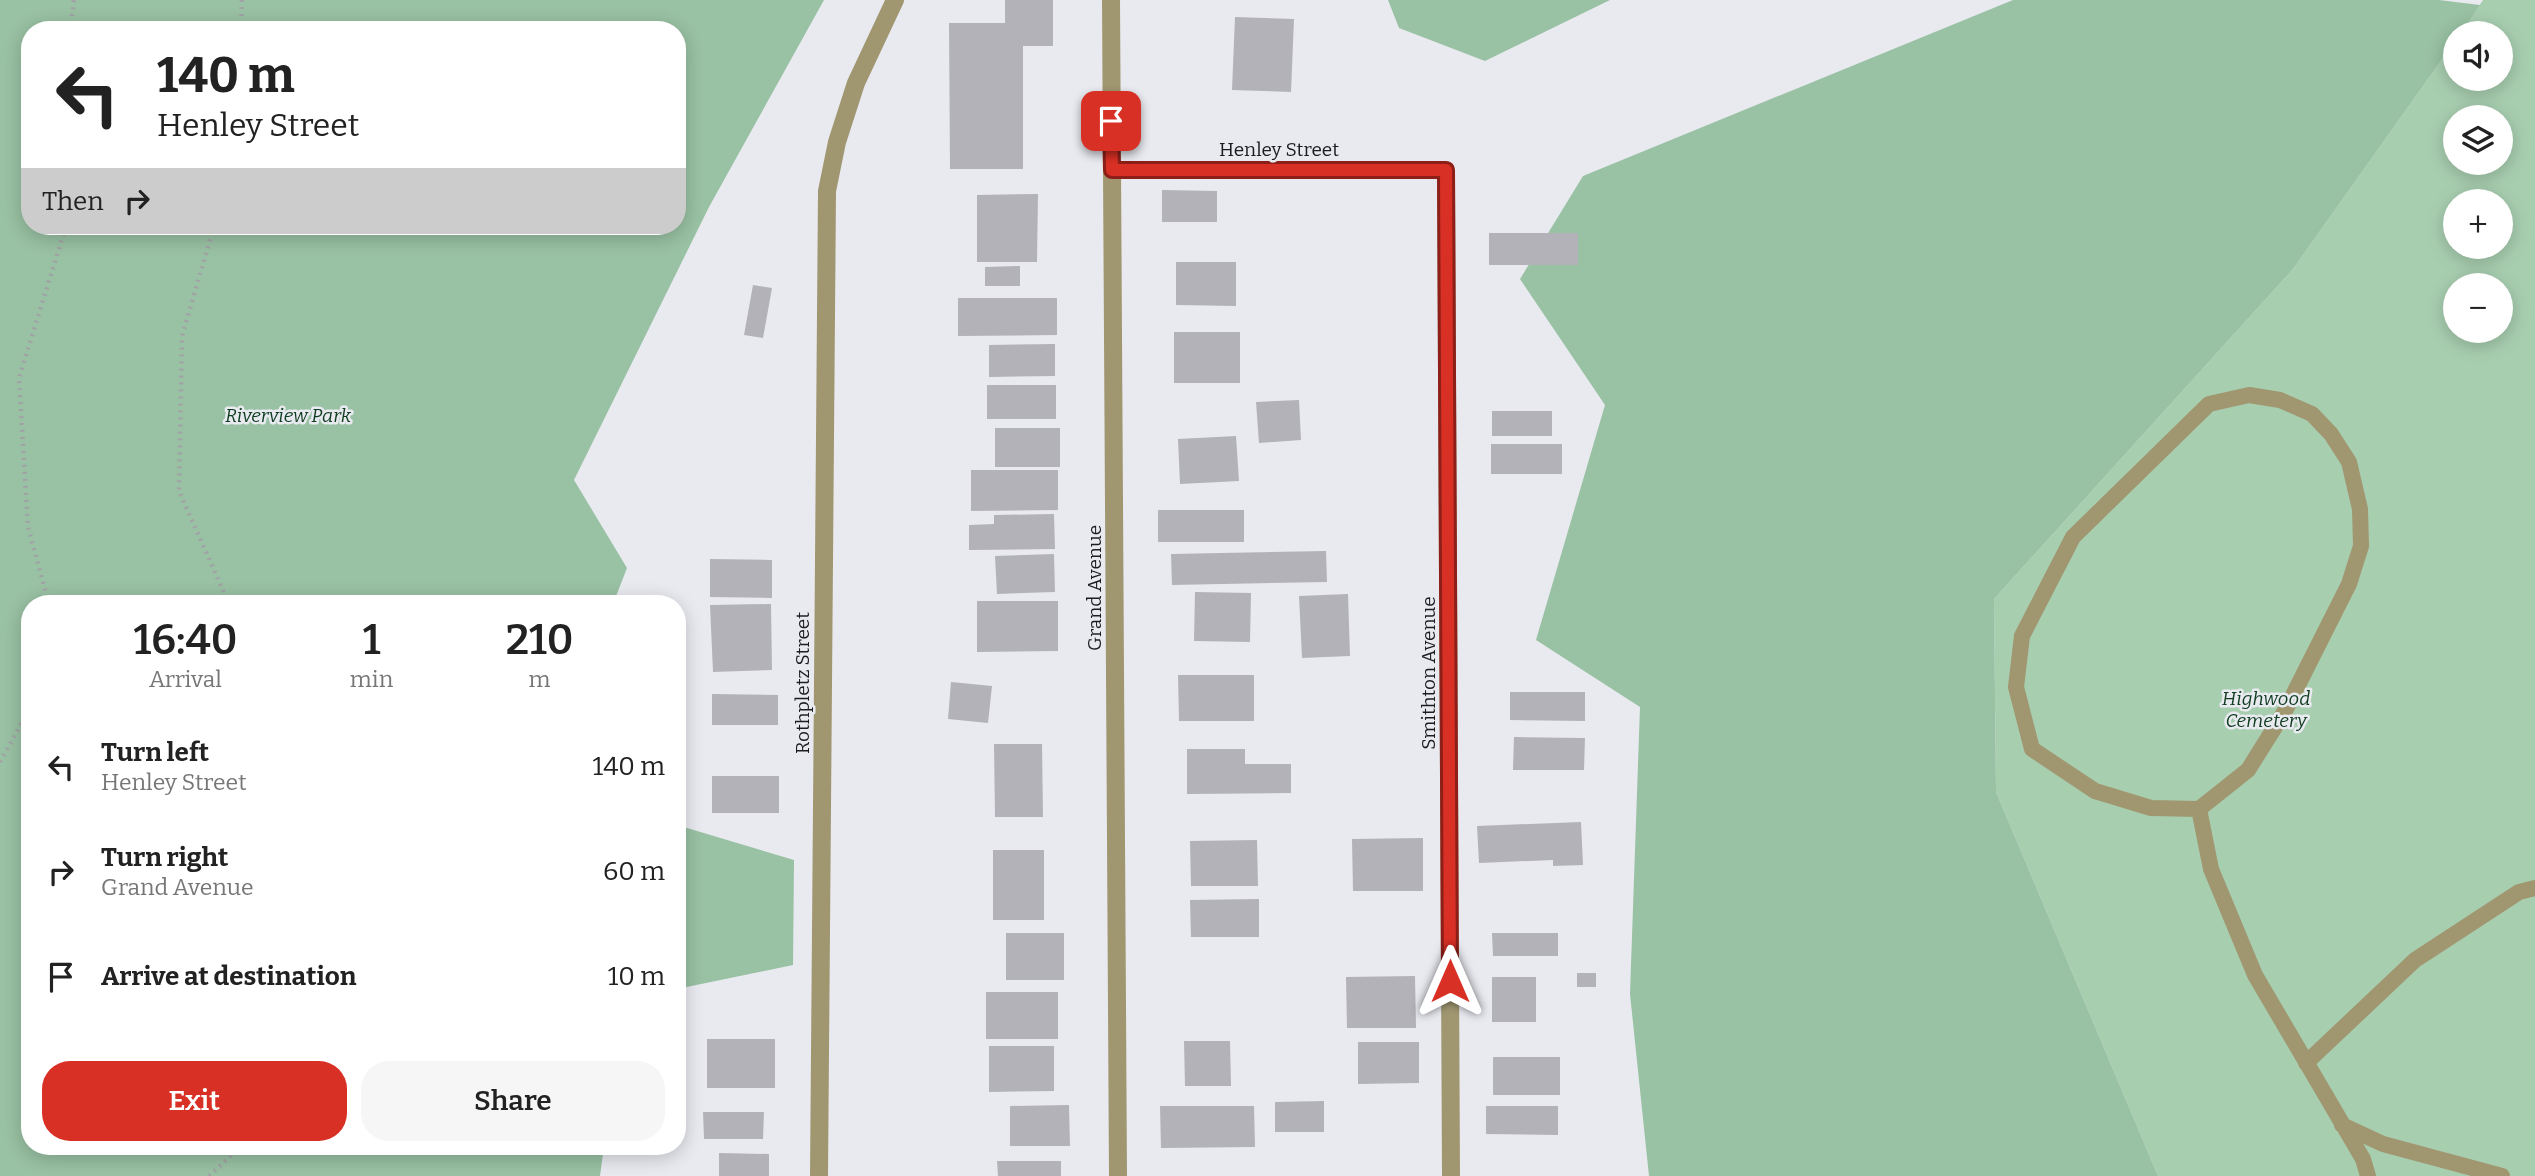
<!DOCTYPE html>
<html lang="en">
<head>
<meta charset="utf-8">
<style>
  body { margin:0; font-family:Bitter,serif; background:#f6f6f6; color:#222; height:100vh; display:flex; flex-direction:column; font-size:26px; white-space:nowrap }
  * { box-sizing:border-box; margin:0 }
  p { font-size:23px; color:#767676 }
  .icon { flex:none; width:38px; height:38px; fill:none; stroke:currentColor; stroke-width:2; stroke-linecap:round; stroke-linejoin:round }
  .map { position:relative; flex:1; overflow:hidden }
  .sheet { position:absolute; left:21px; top:595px; width:665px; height:560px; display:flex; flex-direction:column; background:#fff; border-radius:28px; box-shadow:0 4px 18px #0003 }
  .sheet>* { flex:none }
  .guide { position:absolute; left:21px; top:21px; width:665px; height:214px; border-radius:28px; box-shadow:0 4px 18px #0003; background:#fff; color:#222; overflow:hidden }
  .fabs { position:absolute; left:2443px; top:21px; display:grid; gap:14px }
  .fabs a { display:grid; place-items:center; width:70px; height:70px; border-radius:50%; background:#fff; box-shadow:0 4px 18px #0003; font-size:35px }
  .pin { position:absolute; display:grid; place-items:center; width:60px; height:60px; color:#fff; margin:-30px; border-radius:14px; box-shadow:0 4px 10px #0006 }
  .me { position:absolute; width:77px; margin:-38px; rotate:0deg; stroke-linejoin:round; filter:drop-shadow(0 0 5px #0008) }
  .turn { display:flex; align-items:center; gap:24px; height:147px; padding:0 21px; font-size:32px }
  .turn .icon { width:91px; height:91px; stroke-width:2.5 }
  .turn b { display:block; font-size:49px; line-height:60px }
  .then { display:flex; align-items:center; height:66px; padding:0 21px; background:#0003; gap:14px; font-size:26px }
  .eta { display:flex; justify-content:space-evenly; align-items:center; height:119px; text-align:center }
  .eta b { font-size:42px; font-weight:600; line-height:49px }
  .button { display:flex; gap:14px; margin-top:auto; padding:14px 21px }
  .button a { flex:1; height:80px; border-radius:28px; background:#d93025; color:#fff; font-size:28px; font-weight:600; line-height:80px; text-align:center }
  .button a+a { background:#f6f6f6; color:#222 }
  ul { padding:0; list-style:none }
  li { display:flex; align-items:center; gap:21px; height:105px; padding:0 21px }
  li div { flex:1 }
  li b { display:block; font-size:26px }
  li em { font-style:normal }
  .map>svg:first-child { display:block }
  .green { fill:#a8ceb0; fill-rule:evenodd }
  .forest { fill:#99c1a3; fill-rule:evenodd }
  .building { fill:#b2b2b8 }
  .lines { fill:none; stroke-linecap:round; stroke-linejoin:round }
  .path { stroke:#a1a2a6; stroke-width:4.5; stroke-dasharray:2 5; stroke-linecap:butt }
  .service { stroke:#a09670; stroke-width:16 }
  .minor { stroke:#a09670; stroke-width:18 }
  .route-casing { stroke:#8d1f18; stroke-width:18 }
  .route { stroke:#d93025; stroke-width:12 }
  .labels { text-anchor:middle; stroke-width:5; stroke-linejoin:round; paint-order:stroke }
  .street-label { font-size:19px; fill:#1c1c1e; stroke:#e9eaf0 }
  .park-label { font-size:19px; font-style:italic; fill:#0f3d20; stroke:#e9eaf0 }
</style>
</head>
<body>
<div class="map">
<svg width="2535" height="1176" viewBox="0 0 2535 1176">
  <rect width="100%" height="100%" fill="#e9eaf0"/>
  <path class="green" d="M2483,0H2535V1176H2158L1996,792L1994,599L2293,269L2455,41V79H2501V33H2461ZM2455,117H2501V163H2455ZM2455,201H2501V247H2455ZM2455,285H2501V331H2455Z"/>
  <path class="forest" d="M0,0H824L709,207L574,480L627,568L613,604H30V1146H604L600,1176H0ZM30,30H677V226H30Z
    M1388,0H1610L1485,61L1399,28Z
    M2013,0H2439L2480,5L2461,33H2455V41L2293,269L1994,599L1996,792L2158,1176H1649L1630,994L1640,707L1536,640L1605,405L1520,279L1583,176Z
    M677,825L794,860L793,965L677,989Z"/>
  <path class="building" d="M1005,0H1053V46H1023V169H950L949,23H1005Z
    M1235,17L1294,19L1291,92L1232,90Z
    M1162,190L1217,191V222H1162Z
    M1038,194L1037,262H977V195Z
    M1489,233H1578V265H1489Z
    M1176,262H1236V306L1176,305Z
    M1020,266V286H985V267Z
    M753,285L772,288L763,338L744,335Z
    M958,298H1057V335L958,336Z
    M1174,332H1240V383H1174Z
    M1055,344V376L989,377V345Z
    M987,385H1056V419H987Z
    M1299,400L1301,440L1259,443L1256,402Z
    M1492,411H1552V436H1492Z
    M995,428H1060V467H995Z
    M1236,436L1239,481L1180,484L1178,439Z
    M1491,444H1562V474H1491Z
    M971,470H1058V510L971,511Z
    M1158,510H1244V542H1158Z
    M1054,514L1055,549L969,550V525L994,524V515Z
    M1326,551L1327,582L1172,585L1171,554Z
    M1054,554L1055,592L997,594L995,556Z
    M710,559L772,560V598L710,597Z
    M1195,592L1251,593L1250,642L1194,641Z
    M1348,594L1350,656L1302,658L1299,596Z
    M977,601H1058V651L977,652Z
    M771,604L772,670L713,672L710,605Z
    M1178,675H1254V721H1179Z
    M951,682L992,686L988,723L948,719Z
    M1510,692H1585V721L1510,720Z
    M712,694L778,695V725H712Z
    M1514,737L1585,738L1584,770H1513Z
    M994,744H1042L1043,817H995Z
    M1187,749H1245V764H1291V793L1187,794Z
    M712,776H779V813H712Z
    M1581,822L1583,865L1553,866V860L1479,863L1477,826Z
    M1423,838V891H1353L1352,839Z
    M1257,840L1258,886H1191L1190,841Z
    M993,850H1044V920H993Z
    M1259,899V937H1191L1190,900Z
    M1006,933H1064V980H1006Z
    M1492,933H1558V956H1493Z
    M1577,973H1596V987H1577Z
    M1415,976L1416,1028H1347L1346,977Z
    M1492,977H1536V1022H1492Z
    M986,992H1058V1039H986Z
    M707,1039H775V1088H707Z
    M1184,1041H1230L1231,1086H1185Z
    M1358,1042H1419V1083L1358,1084Z
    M989,1046H1054V1091L989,1092Z
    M1493,1057H1560V1095H1493Z
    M1324,1101V1132H1275V1102Z
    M1069,1105L1070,1146H1010V1106Z
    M1160,1106H1254L1255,1147L1161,1148Z
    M1486,1106H1558V1135L1486,1134Z
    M703,1112H764L763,1139H704Z
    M719,1153L769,1154V1176H719Z
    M997,1161H1061V1176H998Z"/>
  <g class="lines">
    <path class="path" d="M70,30L74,0
      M241,30L242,0
      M214,226L182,336L179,491L229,604
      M49,604L28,527L19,378L66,226
      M0,762L30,708
      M209,1176L234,1153L236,1146"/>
    <path class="service" d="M2249,395L2280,400L2312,414L2331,434L2349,462L2360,509L2361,546L2349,584L2285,711L2248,770L2199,809L2151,808L2095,791L2032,749L2016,687L2022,636L2073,537L2209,404Z
      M2199,809L2211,869L2255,975L2363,1159L2368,1176
      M2306,1063L2415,960L2519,892L2535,888
      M2342,1125L2383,1144L2502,1176"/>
    <path class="minor" d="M1111,0L1118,1176
      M1112,170H1446L1451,1176
      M819,1176L827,191L837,142L856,83L895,0"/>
  </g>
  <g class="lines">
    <g class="route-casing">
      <path id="route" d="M1111,121L1112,170H1446L1450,981"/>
    </g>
    <use href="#route" class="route"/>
  </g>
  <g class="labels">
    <g class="street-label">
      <text x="1279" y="156">Henley Street</text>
      <text transform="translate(1094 588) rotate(-90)" y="7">Grand Avenue</text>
      <text transform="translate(1428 673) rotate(-90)" y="7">Smithton Avenue</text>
      <text transform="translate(802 683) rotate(-90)" y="7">Rothpletz Street</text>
    </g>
    <g class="park-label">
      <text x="288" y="422">Riverview Park</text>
      <text x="2266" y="705">Highwood<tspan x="2266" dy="22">Cemetery</tspan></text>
    </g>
  </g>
</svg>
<div class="fabs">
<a><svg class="icon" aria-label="sound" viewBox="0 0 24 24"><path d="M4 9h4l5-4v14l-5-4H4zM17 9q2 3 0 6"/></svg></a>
<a><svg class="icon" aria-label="layers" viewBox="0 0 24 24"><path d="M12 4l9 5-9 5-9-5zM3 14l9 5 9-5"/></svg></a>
<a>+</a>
<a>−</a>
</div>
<div class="pin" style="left:1111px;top:121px;background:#d93025"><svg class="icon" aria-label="arrive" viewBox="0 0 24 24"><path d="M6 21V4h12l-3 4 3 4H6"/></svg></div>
<svg class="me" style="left:1450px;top:981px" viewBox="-20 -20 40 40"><path d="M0-17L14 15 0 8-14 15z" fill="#d93025" stroke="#fff" stroke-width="4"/></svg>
<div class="guide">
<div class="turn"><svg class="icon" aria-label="left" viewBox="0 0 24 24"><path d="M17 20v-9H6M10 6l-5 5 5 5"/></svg><div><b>140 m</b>Henley Street</div></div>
<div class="then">Then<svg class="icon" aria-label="right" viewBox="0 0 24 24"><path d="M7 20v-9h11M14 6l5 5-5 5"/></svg></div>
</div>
<section class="sheet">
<div class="eta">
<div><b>16:40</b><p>Arrival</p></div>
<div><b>1</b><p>min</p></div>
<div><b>210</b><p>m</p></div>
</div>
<ul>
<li><svg class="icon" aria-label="left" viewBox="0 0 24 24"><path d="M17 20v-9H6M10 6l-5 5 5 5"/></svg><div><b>Turn left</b><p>Henley Street</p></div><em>140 m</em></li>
<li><svg class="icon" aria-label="right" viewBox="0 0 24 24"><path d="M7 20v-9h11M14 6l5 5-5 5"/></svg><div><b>Turn right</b><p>Grand Avenue</p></div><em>60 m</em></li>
<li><svg class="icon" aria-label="arrive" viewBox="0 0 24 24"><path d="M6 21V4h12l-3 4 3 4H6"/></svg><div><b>Arrive at destination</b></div><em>10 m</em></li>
</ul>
<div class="button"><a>Exit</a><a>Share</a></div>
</section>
</div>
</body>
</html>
